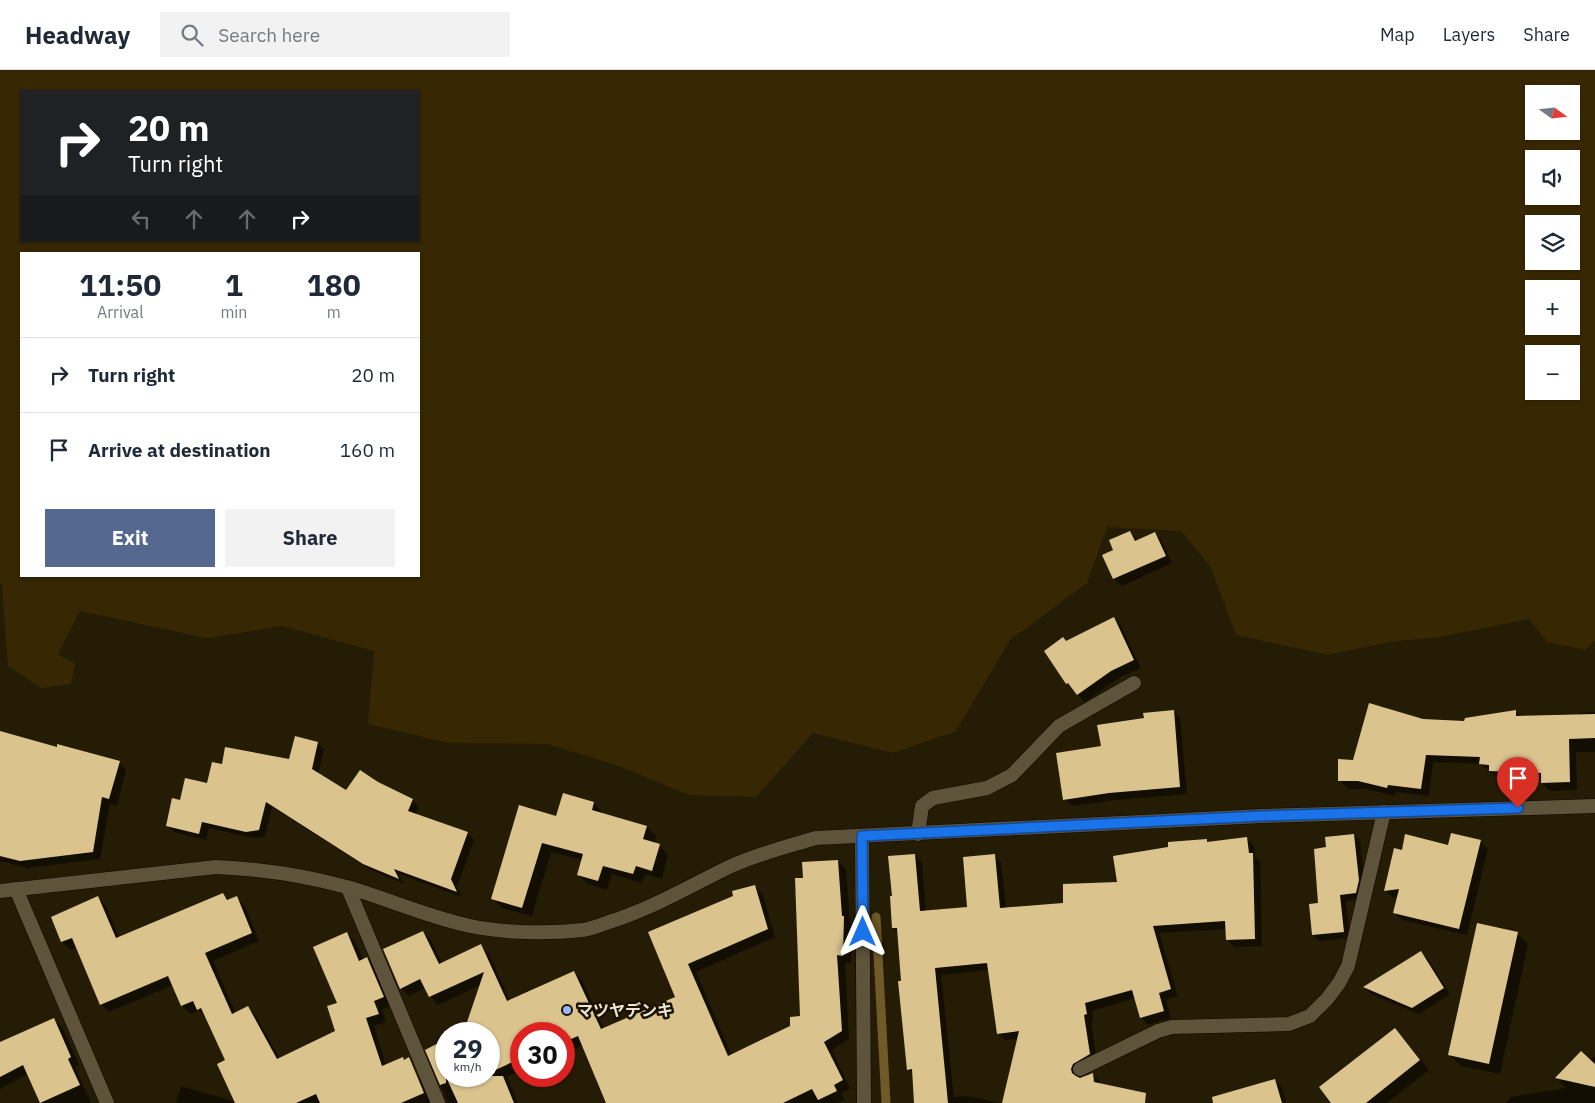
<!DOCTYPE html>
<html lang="en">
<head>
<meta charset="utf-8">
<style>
  body { margin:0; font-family:"IBM Plex Sans","Noto Sans JP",sans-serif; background:#f2f2f3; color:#1f2937; height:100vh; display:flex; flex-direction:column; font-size:19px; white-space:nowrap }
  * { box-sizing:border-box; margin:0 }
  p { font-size:16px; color:#747a83 }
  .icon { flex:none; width:28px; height:28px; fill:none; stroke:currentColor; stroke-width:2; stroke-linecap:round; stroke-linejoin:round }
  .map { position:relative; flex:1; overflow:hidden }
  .side { position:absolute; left:20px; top:182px; width:400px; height:325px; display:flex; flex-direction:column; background:#fff; border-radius:0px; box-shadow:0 1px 4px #0004 }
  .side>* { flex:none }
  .guide { position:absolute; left:20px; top:20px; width:400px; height:152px; border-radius:0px; box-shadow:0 1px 4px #0004; background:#202124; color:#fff; overflow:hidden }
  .needle { width:32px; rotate:105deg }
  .controls { position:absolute; left:1525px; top:15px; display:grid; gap:10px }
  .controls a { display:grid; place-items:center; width:55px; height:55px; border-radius:0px; background:#fff; box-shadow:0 1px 4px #0004; font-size:25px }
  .speed { position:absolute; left:435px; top:952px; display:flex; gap:10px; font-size:25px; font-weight:700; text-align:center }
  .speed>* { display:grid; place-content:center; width:65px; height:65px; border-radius:50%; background:#fff; box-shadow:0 1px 4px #0004; line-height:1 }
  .speed small { font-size:12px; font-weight:400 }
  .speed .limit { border:8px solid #d22; background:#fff; color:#111 }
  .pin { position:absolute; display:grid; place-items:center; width:42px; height:42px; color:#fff; margin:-51px -21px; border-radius:50% 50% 50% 0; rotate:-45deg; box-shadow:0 0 5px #0007 }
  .pin .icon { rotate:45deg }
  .me { position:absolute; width:55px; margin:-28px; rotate:0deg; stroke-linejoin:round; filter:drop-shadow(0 0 4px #0008) }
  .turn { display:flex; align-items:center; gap:18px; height:105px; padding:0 25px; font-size:22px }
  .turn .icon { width:65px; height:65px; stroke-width:2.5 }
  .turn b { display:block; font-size:35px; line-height:42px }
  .lanes { display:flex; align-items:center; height:48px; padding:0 25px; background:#0003; justify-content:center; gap:25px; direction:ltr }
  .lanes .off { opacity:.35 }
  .eta { display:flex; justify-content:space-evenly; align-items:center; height:85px; text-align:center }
  .eta b { font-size:30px; font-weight:700; line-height:35px }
  .primary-button { display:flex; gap:10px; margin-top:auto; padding:10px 25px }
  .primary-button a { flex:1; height:58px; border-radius:0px; background:#556890; color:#fff; font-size:20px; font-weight:700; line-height:58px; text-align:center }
  .primary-button a+a { background:#f2f2f3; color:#1f2937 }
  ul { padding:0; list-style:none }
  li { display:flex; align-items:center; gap:15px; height:75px; padding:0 25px; border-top:1px solid #e0e1e3 }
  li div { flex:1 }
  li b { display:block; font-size:19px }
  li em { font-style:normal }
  header { display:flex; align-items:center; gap:30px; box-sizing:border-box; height:70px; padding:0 25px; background:#fff; border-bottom:1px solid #e0e1e3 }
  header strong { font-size:24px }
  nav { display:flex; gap:28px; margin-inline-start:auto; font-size:18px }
  .search { width:350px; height:45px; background:#f2f2f3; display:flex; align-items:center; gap:12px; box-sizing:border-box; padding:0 18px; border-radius:0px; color:#747a83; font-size:19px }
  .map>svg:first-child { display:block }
  .green { fill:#372803; fill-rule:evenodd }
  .shadow { fill:#0007 }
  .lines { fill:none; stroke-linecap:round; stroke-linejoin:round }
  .stream { stroke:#705b28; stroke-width:9 }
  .building { fill:#dbc38e }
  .minor-casing { stroke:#0e0600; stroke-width:15 }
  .tertiary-casing { stroke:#0e0600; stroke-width:15 }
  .minor { stroke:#5e533b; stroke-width:14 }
  .tertiary { stroke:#5e533b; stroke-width:14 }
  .route-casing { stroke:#114b97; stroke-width:12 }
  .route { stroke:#1a73e8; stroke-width:9 }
  .poi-dot { fill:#97b6fd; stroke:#1c1200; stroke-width:2 }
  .labels { text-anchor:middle; stroke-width:5; stroke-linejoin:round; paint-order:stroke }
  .poi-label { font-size:16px; font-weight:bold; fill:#ece6d8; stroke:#1c1200; text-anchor:start }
</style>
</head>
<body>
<header>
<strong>Headway</strong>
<div class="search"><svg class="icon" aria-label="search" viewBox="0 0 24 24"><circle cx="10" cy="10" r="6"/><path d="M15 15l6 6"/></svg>Search here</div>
<nav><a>Map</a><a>Layers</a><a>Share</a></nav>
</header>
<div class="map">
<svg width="1595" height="1033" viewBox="0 0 1595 1033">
  <rect width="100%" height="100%" fill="#251c05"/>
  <path class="green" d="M0,0H1595V570L1586,580L1547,572L1529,549L1440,567L1389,572L1328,585L1236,565L1210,496L1181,461L1107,457L1087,513L1010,570L956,661L893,683L813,663L756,727L689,725L619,696L547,674L449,673L368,654L374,581L282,556L207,568L80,541L58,584L75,594L71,614L41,618L8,596L2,517L0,513ZM21,21H419V171H21ZM1534,24H1571V61H1534ZM1534,89H1571V126H1534ZM1534,154H1571V191H1534ZM21,184H419V506H21ZM1534,219H1571V256H1534ZM1534,284H1571V321H1534Z"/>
  <path class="shadow" d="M1130,462L1138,471L1155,463L1162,471L1172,493L1122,516L1114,509L1104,486L1115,481Z
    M1114,548L1121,556L1141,598L1119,608L1085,632L1067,613Z
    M1173,641L1180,648L1187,724L1116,730L1072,736L1064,729L1102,677L1145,649Z
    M1516,642L1521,647L1578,646L1577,643L1595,642V682H1576L1577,720L1550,721L1542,713V710L1498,708L1481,694L1433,692L1429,726L1396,722L1395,726L1366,719H1348L1340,711L1354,691L1423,650L1465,653Z
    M0,663L58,679L119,692L126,700L117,736L110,734L100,789L28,798L0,791Z
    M318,673L324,679L318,704L346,722L377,713L412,730L419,737L415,745L467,763L474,770L457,817L462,827L399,804L404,814L371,800L272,737L265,767L253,768L209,758L206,770L174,762L168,756L181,731L208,715L223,696L290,690Z
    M594,733L603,743L602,744L647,757L656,766L654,774L659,775L668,785L662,809L645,804L642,813L612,804L607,820L588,814L579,805L583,790L551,782L532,846L502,838L493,828L557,747Z
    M1354,765L1360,771L1365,817L1362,829L1346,831L1350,868L1319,871L1313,865L1320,834L1327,778Z
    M1247,769L1254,776L1255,787L1260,791L1262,876L1234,877L1227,870V859L1159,863L1178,926L1166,930L1171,948L1148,955L1141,948L1135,928L1092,941L1093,951L1091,952L1097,992L1080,1001L1079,1009L1092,1004L1100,1011V1014L1114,1033H1022L1018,969L1005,970L998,963L989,900L941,905L954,1027L967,1026L1000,1033H916L914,1005L908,999L899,863L893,858V827L915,785L922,793L926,842L969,838L994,785L1001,793L1006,838L1064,834L1119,813L1207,770L1209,773Z
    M1480,771L1488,779L1467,865L1402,850L1395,843L1399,827L1393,828L1385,820L1449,776Z
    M838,791L846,799L850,853L852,856L851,893H845L849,969L832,980L850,1019L841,1023L845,1030L837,1033H607L583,975L567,983L564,981V964H521V1000L507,1007L518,1033H448L435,1000L446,995V1006H489V964H461L465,962L481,915L438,935L430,926L426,918L409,926L401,918L423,862L431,870L442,894L481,876L489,884L510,931L574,902L582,910L604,959L677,928L650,863L755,816L763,825L775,867L696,902L732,986L792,957L802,947L805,809Z
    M223,824L229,831L236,828L245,836L259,871L213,891L236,944L248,938L256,946L280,989L337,962L338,934L347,863L355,872L363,890L367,888L375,897L391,935L382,940L386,952L374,956L386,996L403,988L411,996L417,1009L426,1017L432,1033H176L181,1016L236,1032L227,991L206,948L199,940L191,944L182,936L173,915L109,942L101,934L77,877L71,880L62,872L52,847L98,828L106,836L119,868Z
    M1517,863L1528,874L1500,1004L1461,996L1450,985Z
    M1421,882L1428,889L1450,924L1419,944L1371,924L1365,917Z
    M53,949L62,957L79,995L75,997L91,1033H41L28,1004L0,1019V973Z
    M1395,960L1404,969L1429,1000L1387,1033H1333Z
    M1595,985V1033H1505L1511,1027L1566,1018L1556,1008L1589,991Z
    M1274,1010L1282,1017L1286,1033H1236Z"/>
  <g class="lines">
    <path class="stream" d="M876,847L886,1033"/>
  </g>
  <path class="building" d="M1130,461L1135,471L1155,462L1166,486L1113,509L1102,485L1113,480L1109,470Z
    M1114,547L1134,590L1111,601L1077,625L1068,613L1066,614L1044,581L1063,567L1066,571Z
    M1369,633L1423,649L1464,651L1465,648L1516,640V646L1595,644V668L1569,669L1570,712L1541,713V703L1489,701V695L1479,694L1480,687L1426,685L1421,719L1388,715L1387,718L1358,711H1338V689L1353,690Z
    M1174,640L1180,717L1109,723L1063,730L1056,683L1101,676L1097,655L1144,648L1143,643Z
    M0,661L57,677V674L120,691L109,729L102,727L93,782L20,791L0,786Z
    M295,666L318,672L312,699L346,720L360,700L378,712L413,729L408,741L468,762L451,809L457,822L394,799L399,809L363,794L266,732L259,760L246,762L202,752L199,764L166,756L172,728L180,730L185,708L207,713L212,692L222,694L225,677L289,689Z
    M563,723L594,732L592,740L647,756L643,769L660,774L652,801L636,796L633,804L603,796L598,811L577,805L583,784L542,773L522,838L491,829L519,735L556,746Z
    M1451,763L1481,770L1459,859L1393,843L1399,819L1384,821L1394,778L1402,780L1405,764L1448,775Z
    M1354,764L1359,810L1356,823L1340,825L1344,862L1312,865L1309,834L1318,833L1314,779L1326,777L1325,767Z
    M1247,767L1249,783H1253L1255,869L1226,870L1225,851L1153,856L1171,919L1159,923L1164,941L1140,948L1132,920L1085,933L1087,944L1084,945L1090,984L1073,994L1071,999L1072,1003L1076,1006L1080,1008L1093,1003L1094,1012L1146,1023L1145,1033H1002L1019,961L997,964L987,893L935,898L948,1033H914L912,999L907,1000L898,911H901L897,858H892L890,826H892L888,786L915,784L920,841L967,837L963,787L995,784L1000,838L1063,833V814L1117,812L1113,786L1168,777V772L1207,769V772Z
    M838,790L842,846H844L843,886L837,885L842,961L824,972L843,1010L834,1015L837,1021L818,1030L812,1019L783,1033H606L578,966L564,972V964H521V988L489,1003V964H463L484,902L429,927L420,909L400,919L383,879L423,861L439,894L481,874L507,931L574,901L601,959L675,927L648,862L733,826L732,821L755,815L768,859L688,894L728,986L790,956V947L800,946L795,808H803L802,792Z
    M223,823L227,830L237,826L252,863L205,883L232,944L248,936L277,989L335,961L327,936L337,933L313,877L347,862L359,891L367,887L384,927L374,931L379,944L366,948L382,996L403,987L404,990L409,987L424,1023L401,1033H320L316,1024L296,1033H235L217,994L225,990L201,938L197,940L193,931L181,936L168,906L100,935L72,868L61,872L51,847L98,826L116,868Z
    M1477,853L1518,862L1489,994L1448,985Z
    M1421,881L1444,918L1412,938L1363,917Z
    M54,948L71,987L68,989L80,1015L40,1033L23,995L0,1007V972Z
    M1395,958L1420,990L1366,1033H1331L1319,1017Z
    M446,969V1006H503L514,1033H458L446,1007V1013L440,1015L425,980Z
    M1581,981L1595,994V1017L1555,1008Z
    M1275,1009L1282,1033H1213L1212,1027Z"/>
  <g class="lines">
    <g class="minor-casing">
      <path id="minor" d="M918,764L922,736L933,728L987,718L1012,705L1059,656L1134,613
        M862,766L864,1033
        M348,818L438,1033
        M16,819L107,1033
        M1080,999L1158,961L1172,957L1289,954L1310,946L1327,929L1339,913L1348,896L1384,742"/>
    </g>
    <g class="tertiary-casing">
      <path id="tertiary" d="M0,821L216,797C263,799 302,805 347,817C388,829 428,847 470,856C504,863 548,864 583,860C592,859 601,855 609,852C651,839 690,816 729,797C757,784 786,777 816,768L1262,746L1595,736"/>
    </g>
    <use href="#minor" class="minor"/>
    <use href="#tertiary" class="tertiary"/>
  </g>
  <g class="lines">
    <g class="route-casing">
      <path id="route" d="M863,862L862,766L1262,746L1518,738"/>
    </g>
    <use href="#route" class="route"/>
  </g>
  <circle class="poi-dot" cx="567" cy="940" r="5"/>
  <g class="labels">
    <g class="poi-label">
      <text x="577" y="946">マツヤデンキ</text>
    </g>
  </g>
</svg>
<div class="controls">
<a><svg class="needle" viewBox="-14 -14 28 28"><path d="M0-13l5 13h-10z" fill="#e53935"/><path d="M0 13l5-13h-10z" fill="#747a83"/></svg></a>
<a><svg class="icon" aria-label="sound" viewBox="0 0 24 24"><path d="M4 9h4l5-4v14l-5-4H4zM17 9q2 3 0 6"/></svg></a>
<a><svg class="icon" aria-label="layers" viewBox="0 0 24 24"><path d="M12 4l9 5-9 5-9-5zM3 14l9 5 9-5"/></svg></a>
<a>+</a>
<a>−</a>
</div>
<div class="speed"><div>29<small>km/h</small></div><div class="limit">30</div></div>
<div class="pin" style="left:1518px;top:738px;background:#d93025"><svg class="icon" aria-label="arrive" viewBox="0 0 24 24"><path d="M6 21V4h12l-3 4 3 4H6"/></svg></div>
<svg class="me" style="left:863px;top:862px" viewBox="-20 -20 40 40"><path d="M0-17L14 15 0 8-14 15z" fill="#1a73e8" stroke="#fff" stroke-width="4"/></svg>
<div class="guide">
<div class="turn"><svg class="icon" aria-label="right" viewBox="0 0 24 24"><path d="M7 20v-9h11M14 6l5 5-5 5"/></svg><div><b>20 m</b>Turn right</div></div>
<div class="lanes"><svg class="icon off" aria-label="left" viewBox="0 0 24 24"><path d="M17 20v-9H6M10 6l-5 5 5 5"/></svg><svg class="icon off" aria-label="ahead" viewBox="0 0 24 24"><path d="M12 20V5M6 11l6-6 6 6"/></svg><svg class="icon off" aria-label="ahead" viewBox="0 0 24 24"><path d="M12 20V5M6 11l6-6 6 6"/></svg><svg class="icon" aria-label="right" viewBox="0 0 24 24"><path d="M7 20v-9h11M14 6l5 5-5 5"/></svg></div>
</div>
<section class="side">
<div class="eta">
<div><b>11:50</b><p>Arrival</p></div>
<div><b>1</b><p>min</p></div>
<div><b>180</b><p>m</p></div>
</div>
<ul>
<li><svg class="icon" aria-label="right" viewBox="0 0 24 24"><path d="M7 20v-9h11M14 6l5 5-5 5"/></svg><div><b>Turn right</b></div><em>20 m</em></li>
<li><svg class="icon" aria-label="arrive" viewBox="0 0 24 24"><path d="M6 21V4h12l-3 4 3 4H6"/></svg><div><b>Arrive at destination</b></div><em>160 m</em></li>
</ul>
<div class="primary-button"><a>Exit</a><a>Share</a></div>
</section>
</div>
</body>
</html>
